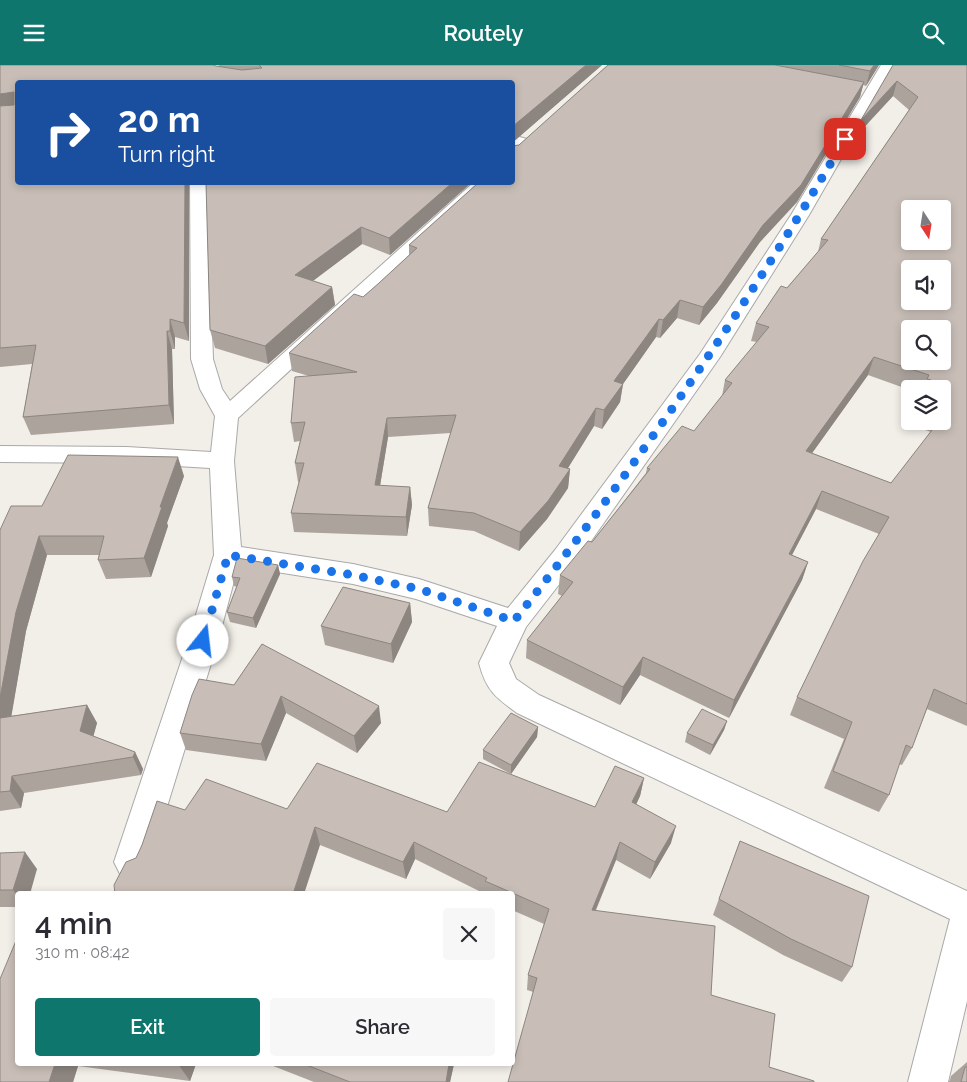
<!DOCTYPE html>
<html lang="en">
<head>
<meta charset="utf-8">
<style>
  body { margin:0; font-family:Raleway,sans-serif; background:#f7f7f7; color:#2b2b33; height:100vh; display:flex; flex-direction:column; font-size:19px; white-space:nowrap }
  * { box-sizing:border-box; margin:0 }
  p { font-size:16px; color:#7c7c81 }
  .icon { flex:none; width:28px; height:28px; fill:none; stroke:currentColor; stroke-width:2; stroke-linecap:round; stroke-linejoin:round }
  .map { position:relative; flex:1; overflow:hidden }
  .panel { position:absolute; left:15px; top:826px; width:500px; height:175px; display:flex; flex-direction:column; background:#fff; border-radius:5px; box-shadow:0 2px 8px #0003 }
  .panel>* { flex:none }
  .hud { position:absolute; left:15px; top:15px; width:500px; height:105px; border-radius:5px; box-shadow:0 2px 8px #0003; background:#1a4fa0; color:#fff; overflow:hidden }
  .needle { width:32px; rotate:168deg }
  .controls { position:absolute; left:901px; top:135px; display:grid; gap:10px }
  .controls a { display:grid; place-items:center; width:50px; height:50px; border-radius:5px; background:#fff; box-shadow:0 2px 8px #0003; font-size:25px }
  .pin { position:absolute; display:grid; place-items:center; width:42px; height:42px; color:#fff; margin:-21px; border-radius:10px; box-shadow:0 2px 8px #0006 }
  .me { position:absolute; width:55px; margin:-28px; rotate:16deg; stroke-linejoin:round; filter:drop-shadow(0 0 4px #0008) }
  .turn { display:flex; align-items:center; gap:18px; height:105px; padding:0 20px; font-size:22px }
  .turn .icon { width:65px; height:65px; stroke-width:2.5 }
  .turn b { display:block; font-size:35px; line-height:42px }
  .round { display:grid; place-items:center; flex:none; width:52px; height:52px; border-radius:5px; background:#f7f7f7 }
  .head { display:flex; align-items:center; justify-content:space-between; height:85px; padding:0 20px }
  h1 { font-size:30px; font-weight:600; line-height:38px }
  .button { display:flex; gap:10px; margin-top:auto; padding:10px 20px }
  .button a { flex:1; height:58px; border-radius:5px; background:#0f766e; color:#fff; font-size:20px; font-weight:600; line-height:58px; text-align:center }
  .button a+a { background:#f7f7f7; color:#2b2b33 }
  header { display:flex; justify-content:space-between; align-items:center; height:65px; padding:0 20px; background:#0f766e; color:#fff; font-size:22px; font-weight:600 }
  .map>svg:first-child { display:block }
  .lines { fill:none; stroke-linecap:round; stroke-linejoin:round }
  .minor-casing { stroke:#a9a9a9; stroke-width:2 }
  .minor { fill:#fff; fill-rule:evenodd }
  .wall { fill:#aca39d; fill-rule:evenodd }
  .shaded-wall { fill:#8c8580 }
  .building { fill:#c8beb7; stroke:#8c8580; fill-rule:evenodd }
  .route { stroke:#1a73e8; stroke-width:9; stroke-dasharray:0 16.2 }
</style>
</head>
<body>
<header><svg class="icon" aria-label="menu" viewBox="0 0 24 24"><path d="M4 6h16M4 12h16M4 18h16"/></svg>Routely<svg class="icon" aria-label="search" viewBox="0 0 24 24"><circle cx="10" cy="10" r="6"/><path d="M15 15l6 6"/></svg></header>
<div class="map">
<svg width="967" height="1017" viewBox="0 0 967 1017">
  <rect width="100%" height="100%" fill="#f2eee8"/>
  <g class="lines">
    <g class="minor-casing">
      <path id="minor" d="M881,0H895L809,150L720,292L575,499L526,562L509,598L516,614L539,630L967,826V936L948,1017H908L950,854L517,648C495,632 486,625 479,598L497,561L416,534L353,519L238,501L218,576L150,797L144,809L132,813L120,809L114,797L188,576L214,490L210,403L127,398L0,397V381L127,382L211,387L215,351L200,324L191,294L190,118H207L213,294L222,324L230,336L473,118H491L489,122L238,353L234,396L241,482L353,499L419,514L508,543L555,485L700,289L791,150Z
        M512,70L531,75L533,78L531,81L525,83L512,80Z"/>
    </g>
    <use href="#minor" class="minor"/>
  </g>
  <path class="wall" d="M0,0L216,1L221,2L218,0H602L512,78V18H18L189,118V276L175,272V284H172L174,359L31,370L23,352L32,299L0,302Z
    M608,0H879L866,21L863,20L860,32L797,137L760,177L717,238L699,260L677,253L660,273L656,272L623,319L620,337L602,364L594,361L568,403L570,404L568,423L547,454L519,486L474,466L429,461L428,443L451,368L388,372L380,421L410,422L412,440L407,471L294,467L291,448L299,417H298L295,398L300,376L294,377L291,358L309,311L292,306L289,288L363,232L379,218L409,190V180L478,118L519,80Z
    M893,0H967V661L927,644L912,683L902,700L899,699L889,730L879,747L824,723L844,674L790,650L797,632L879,469L816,444L792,490L808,497L802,515L729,653L640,610L620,640L526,593L527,575L562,531L558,529L560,510L592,477L646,408L647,403L694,366L722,331L725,315L757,277L751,276L756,258L818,187L821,174L909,45L893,31L856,71L861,55ZM868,310L910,325V324H942V356H910V355L908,359L931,367L891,418L812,388Z
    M206,118H471L390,190L362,179L313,216L332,222L335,240L268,299L215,283L210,265Z
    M184,411L167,458L168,461L151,512L106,514L98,495L99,490H47L26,566L11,651L87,640L97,658L93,671L135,687L143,704L141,710L24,728L21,743L0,746V465L42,441Z
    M278,500L280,509L256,563L230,557L227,547L237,522L234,521L232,512Z
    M410,538L412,557L393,598L325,580L321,561Z
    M262,579L381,658L357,688L286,648L266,696L186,685L180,668L234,620Z
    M727,656L724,665L710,690L685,677L687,668Z
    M538,662L537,672L511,709L483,694V685Z
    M644,713L640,731L636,739L671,778L650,814L616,795L596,845L711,930L769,1002L814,1017L527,925L528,910L544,859L512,845V829H485L415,794L406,814L320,780L136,793L185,745L287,744L447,747L595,742Z
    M740,776L852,902L842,917L783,890L713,850Z
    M0,788L37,804L18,829V842H0Z
    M967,997V1017H948L950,1015L951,1011Z
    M18,999H196L190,1016L78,1001L73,1017H0Z
    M268,999H454L450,1017H314Z"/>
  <path class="shaded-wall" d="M586,0H602L512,78V62Z
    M874,0H879L866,21L870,6Z
    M897,16L893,31L856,71L861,55Z
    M864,17L860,32L797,137L760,177L717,238L699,260L703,242Z
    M14,27L18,43L0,45V29Z
    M185,118H189V276L184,258Z
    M452,118H471L390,190L389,173Z
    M361,162L362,179L298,227L295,210Z
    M332,222L335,240L268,299L265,281Z
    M680,235L677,253L660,273L663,255Z
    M170,254L175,272V284L170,266Z
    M659,254L656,272L623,319L620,337L602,364L604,345L614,316Z
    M167,266L172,284L174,359L169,340Z
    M874,292L868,310L800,405L806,386Z
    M596,343L594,361L558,419L559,401Z
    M387,353L388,372L377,439L375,420Z
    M178,392L184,411L167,458L168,461L151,512L144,493L160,442Z
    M570,404L568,423L547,454L519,486L520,467Z
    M410,422L412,440L407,471L406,452Z
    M822,426L816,444L783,507L789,489Z
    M39,471L47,490L26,566L8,671L0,659V633L16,547Z
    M808,497L802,515L729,653L734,635Z
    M278,500L280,509L256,563L253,553Z
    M410,538L412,557L393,598L391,579Z
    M643,592L640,610L620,640L623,622Z
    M281,631L286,648L266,696L261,679Z
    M87,640L97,658L90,684L80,666Z
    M379,641L381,658L357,688L354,671Z
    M727,656L724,665L710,690L713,680Z
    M538,662L537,672L511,709V700Z
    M135,687L143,704L141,710L133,692Z
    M12,711L24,728L21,743L10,726Z
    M644,713L640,731L629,755L632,737Z
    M676,761L671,778L650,814L655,797Z
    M315,762L320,780L304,829H293Z
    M414,777L415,794L406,814L403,797Z
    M620,777L616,795L589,861L592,845Z
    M25,787L37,804L30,829H18V831L13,825Z
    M55,999H76L78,1001L73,1017H49Z
    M178,999H196L190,1016Z
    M449,999H454L450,1017H446Z"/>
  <path class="building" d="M0,0H213L216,1L242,5L262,3L259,0H586L512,62V18H18V118H185L184,258L170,254V266H167L169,340L23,352L36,280L0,283V41L14,40V27L0,29Z
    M608,0H775L864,17L801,120L763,160L721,220L703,242L680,235L663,255L659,254L614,316L623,319L604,345L596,343L559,401L570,404L548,436L520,467L474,448L428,443L456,350L387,353L375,420L410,422L406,452L291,448L304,398H295L305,357L291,358L295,312L357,307L289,288L354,229L363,232L379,218L417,183L409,180L478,118H512V81L519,80Z
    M839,0H874L870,6Z
    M893,0H967V639L934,624L912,683L906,680L889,730L833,706L852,657L797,632L863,496L889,452L822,426L789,489L808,497L734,635L643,592L623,622L527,575L573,517L560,510L588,476L592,477L650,404L647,403L682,361L694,366L732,318L725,315L769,262L756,258L781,221L787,223L828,175L821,174L918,32L897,16L861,55ZM910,144H942V176H910ZM910,204H942V236H910ZM910,264H942V296H910ZM874,292L929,310L927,314L931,315L926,324H942V350H944L942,352V356H939L891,418L806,386Z
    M206,118H452L389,173L361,162L295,210L332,222L265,281L210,265Z
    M68,390L178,392L160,442H162L144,493L98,495L104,471H39L16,547L0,633V465L11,441H42Z
    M237,493L278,500L253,553L227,547L240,513L232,512Z
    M343,522L410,538L391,579L321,561Z
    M262,579L379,641L354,671L281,631L261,679L180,668L192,630L199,614L234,620Z
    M87,640L80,666L135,687L133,692L12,711L10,726L0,727V653Z
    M702,644L727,656L713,680L687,668Z
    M511,648L538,662L511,700L483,685Z
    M479,697L595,742L615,701L644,713L632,737L676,761L655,797L620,777L592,845L715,861L711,930L775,949L769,1002L814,1016V1017H508L537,913L528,910L549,844L485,816L487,813L414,777L403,797L315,762L293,829H115L114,820L126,797L136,793L142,780L157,736L185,745L206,714L287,744L317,698L447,747Z
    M740,776L869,831L852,902L791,874L719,834Z
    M25,787L13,825H0V788Z
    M18,871V999H55L49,1017H0V914Z
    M304,999H449L446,1017H350Z
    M965,1002H967V1017H961Z"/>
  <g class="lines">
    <path class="route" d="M203,576L228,490L353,510L419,524L514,556C635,403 747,242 845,74"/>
  </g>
</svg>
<div class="controls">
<a><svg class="needle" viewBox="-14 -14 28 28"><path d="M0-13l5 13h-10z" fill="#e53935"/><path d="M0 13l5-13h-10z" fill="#7c7c81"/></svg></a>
<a><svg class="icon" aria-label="sound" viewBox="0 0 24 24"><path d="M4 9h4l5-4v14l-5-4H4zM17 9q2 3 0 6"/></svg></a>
<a><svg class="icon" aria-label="search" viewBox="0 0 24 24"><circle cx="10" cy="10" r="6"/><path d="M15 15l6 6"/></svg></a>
<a><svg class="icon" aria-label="layers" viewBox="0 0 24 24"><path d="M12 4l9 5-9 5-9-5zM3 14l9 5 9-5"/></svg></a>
</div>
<div class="pin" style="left:845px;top:74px;background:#d93025"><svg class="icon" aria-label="arrive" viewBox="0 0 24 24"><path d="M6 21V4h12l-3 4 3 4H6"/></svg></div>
<svg class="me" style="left:203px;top:576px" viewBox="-20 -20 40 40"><circle r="19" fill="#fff"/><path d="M0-13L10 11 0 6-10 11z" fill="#1a73e8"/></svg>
<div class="hud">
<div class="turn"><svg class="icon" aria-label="right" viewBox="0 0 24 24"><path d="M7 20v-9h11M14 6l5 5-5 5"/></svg><div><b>20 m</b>Turn right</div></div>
</div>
<section class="panel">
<div class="head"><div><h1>4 min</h1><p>310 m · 08:42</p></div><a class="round"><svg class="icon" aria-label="close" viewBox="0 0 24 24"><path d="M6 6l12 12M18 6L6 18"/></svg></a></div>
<div class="button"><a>Exit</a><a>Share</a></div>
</section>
</div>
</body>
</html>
